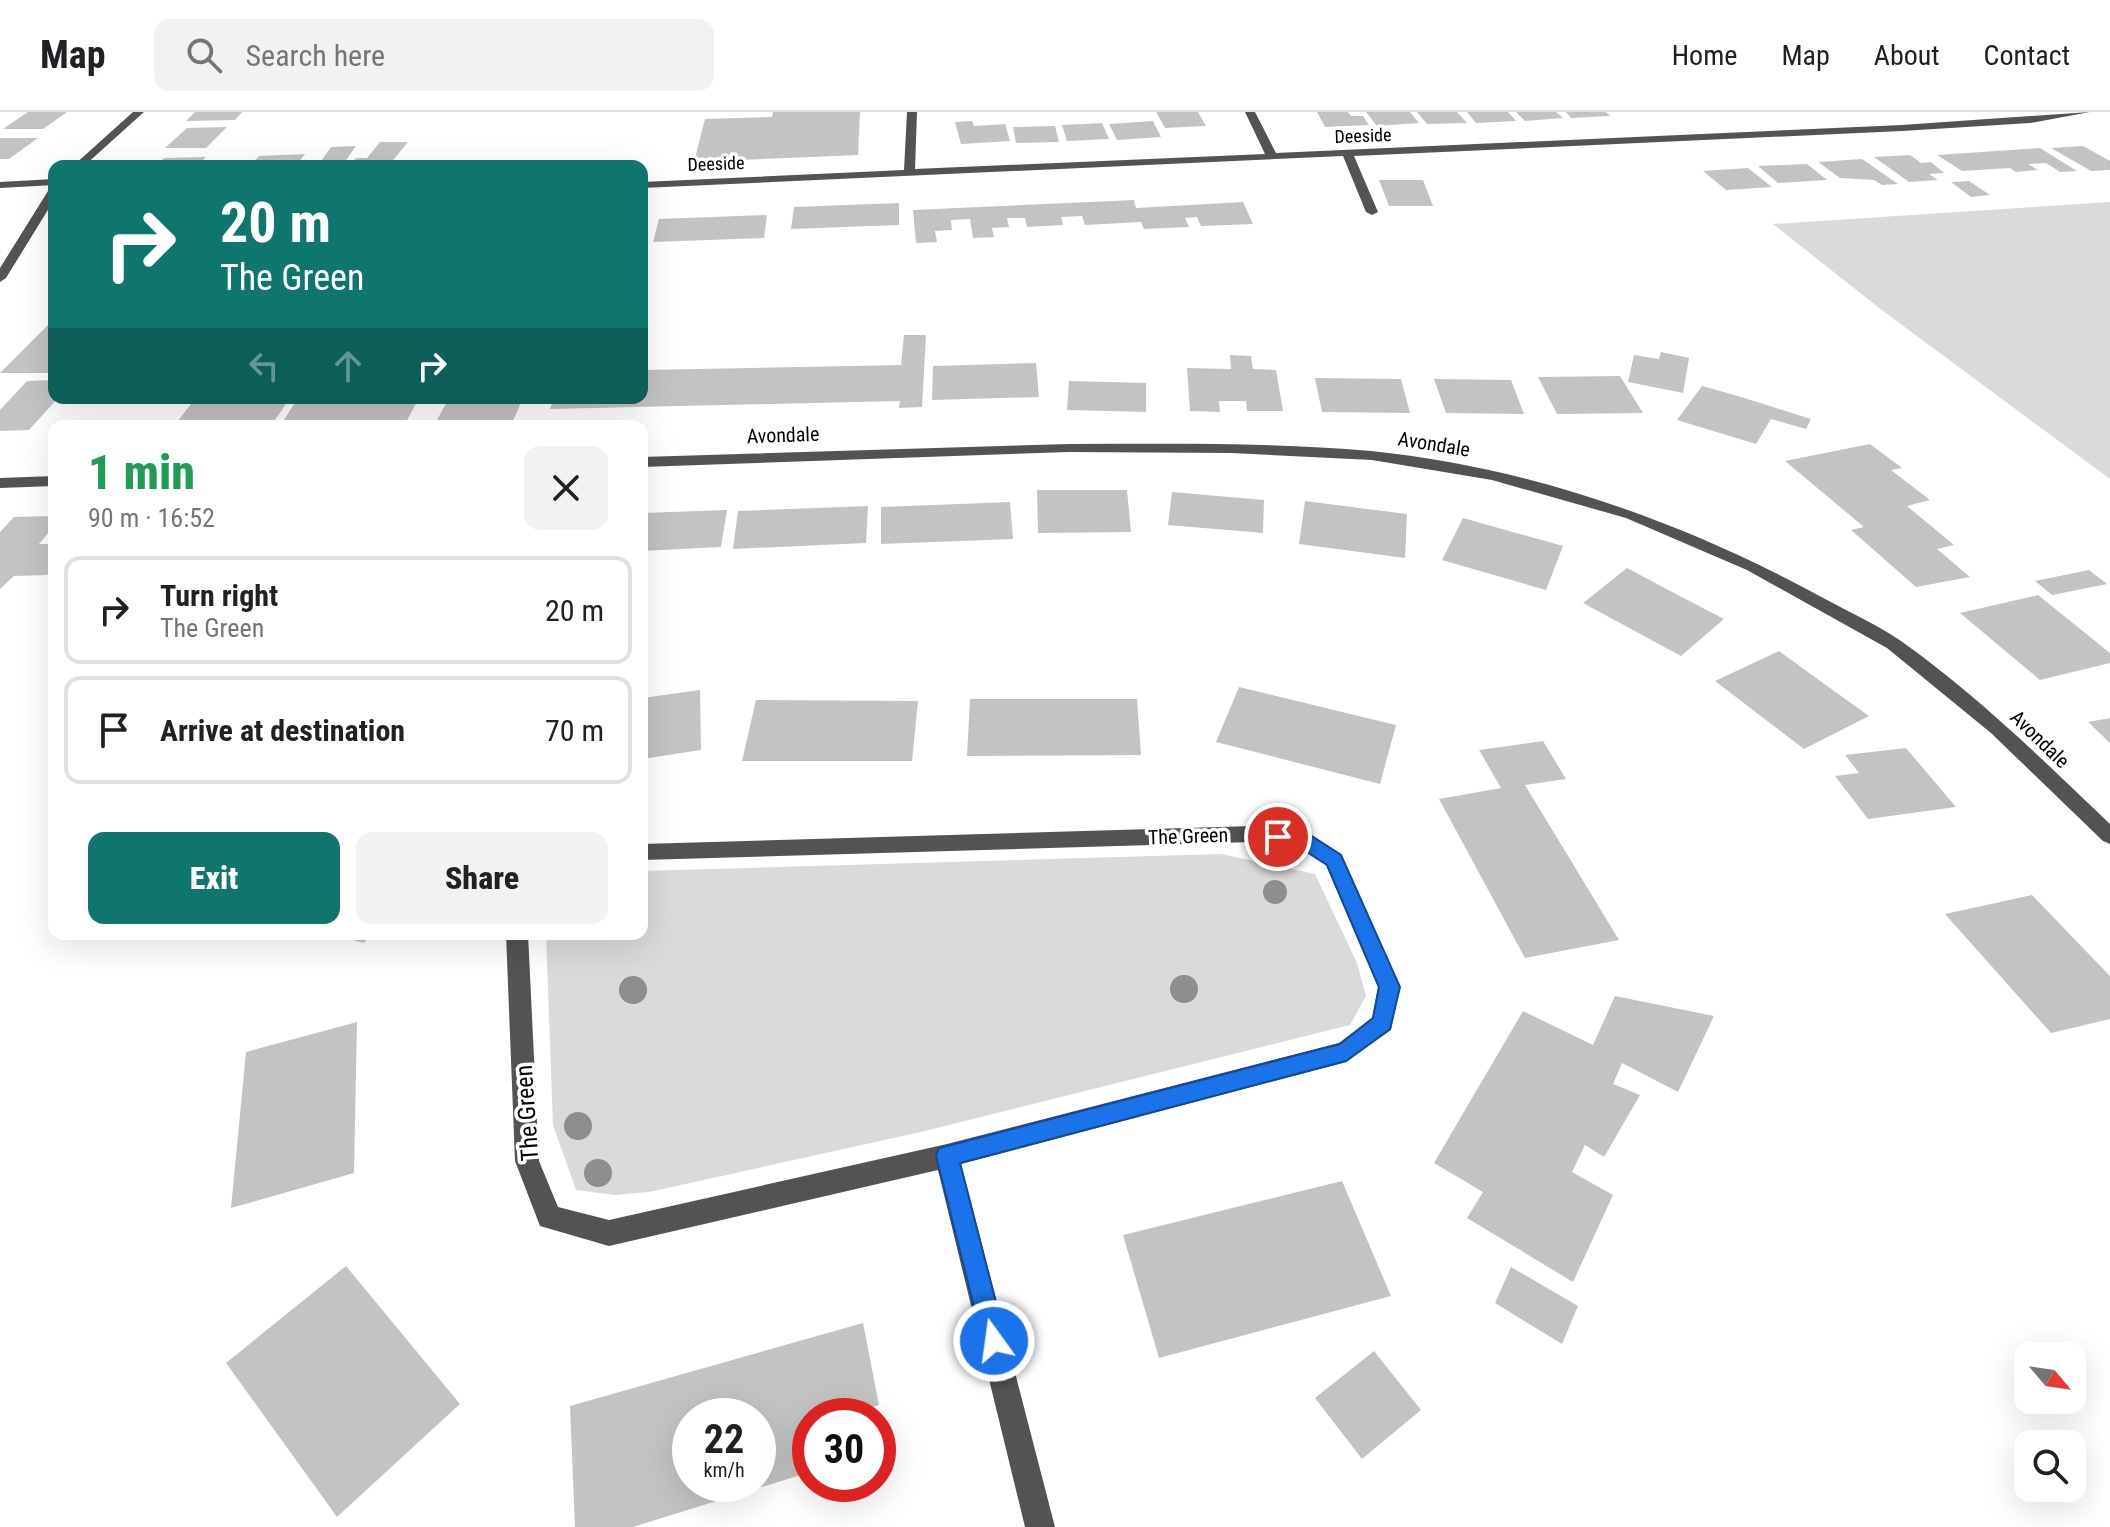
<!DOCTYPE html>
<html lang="en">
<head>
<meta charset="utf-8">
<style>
  body { margin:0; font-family:"Roboto Condensed",sans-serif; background:#f2f2f2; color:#202124; height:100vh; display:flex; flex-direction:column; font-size:30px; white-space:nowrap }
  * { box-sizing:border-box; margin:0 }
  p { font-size:26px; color:#757577 }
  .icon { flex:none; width:44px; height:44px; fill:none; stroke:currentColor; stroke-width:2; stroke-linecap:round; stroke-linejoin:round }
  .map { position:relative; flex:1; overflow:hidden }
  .drawer { position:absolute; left:48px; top:308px; width:600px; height:520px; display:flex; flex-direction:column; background:#fff; border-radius:16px; box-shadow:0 8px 32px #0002 }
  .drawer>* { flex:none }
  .guide { position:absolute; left:48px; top:48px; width:600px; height:244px; border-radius:16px; box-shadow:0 8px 32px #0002; background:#0f766e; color:#fff; overflow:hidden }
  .needle { width:52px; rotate:119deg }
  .buttons { position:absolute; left:2014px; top:1230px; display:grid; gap:16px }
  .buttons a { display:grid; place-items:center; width:72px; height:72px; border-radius:16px; background:#fff; box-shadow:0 8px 32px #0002; font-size:40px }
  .speed { position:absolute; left:672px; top:1286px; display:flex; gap:16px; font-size:40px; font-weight:700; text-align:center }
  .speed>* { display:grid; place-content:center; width:104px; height:104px; border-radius:50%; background:#fff; box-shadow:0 8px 32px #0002; line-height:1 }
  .speed small { font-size:20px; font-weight:400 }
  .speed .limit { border:12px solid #d22; background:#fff; color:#111 }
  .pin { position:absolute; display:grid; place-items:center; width:68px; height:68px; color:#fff; margin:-34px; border:4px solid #fff; border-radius:50%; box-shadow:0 2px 8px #0007 }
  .me { position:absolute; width:88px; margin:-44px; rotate:346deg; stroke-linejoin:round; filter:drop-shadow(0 0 6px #0008) }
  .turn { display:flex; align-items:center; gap:28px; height:168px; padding:0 40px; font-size:36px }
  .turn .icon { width:104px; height:104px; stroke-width:2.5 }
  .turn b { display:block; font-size:56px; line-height:68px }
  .lanes { display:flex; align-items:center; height:76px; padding:0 40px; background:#0003; justify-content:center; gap:40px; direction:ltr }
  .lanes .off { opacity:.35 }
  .round { display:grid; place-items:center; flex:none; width:84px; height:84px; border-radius:16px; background:#f2f2f2 }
  .headline { display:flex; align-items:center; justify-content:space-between; height:136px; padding:0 40px }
  h1 { font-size:48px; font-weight:800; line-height:60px; color:#1e9e55 }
  .primary-button { display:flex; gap:16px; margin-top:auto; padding:16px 40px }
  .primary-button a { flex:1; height:92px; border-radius:16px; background:#0f766e; color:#fff; font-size:32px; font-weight:800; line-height:92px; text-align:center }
  .primary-button a+a { background:#f2f2f2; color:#202124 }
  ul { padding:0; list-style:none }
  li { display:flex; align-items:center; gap:24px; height:108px; margin:0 16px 12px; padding:0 24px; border:4px solid #e0e0e0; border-radius:16px }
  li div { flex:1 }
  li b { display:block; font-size:30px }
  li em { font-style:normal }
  header { display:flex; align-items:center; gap:48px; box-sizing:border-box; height:112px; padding:0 40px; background:#fff; border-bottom:2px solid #e0e0e0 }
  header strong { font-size:38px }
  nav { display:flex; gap:44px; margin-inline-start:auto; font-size:28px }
  .search { width:560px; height:72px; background:#f2f2f2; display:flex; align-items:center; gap:20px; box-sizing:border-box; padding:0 28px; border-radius:16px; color:#757577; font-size:30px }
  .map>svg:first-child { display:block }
  .green { fill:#dadada }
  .building { fill:#c3c3c3; fill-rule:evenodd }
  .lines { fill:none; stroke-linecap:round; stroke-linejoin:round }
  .minor { fill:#535353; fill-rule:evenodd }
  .tree { fill:#8e8e8e }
  .route { fill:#1a73e8; stroke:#114b97; stroke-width:2 }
  .labels { text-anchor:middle; stroke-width:7; stroke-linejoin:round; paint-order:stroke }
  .far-street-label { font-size:18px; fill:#000; stroke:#fff }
  .street-label { font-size:20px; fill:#000; stroke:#fff }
  .near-street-label { font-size:24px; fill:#000; stroke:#fff }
</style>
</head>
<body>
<header>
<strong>Map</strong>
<div class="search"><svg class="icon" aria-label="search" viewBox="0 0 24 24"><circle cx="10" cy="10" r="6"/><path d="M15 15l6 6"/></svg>Search here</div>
<nav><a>Home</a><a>Map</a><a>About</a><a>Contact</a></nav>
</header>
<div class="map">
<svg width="2110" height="1415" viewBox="0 0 2110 1415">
  <rect width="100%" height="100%" fill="#fff"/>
  <path class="green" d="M2110,90V367L1883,199L1773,112Z
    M1221,742L1315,762L1357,851L1366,884L1350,913L921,1020L649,1080L615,1083L576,1078L553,1013L546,822H642V759Z"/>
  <path class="building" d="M28,0H67L43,17H3Z
    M195,0H242L235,8L186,9Z
    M773,0H860L858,43L694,50L705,7L772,5Z
    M1156,0H1198L1206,14L1165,16Z
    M1317,0H1348L1351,4H1363L1369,13L1325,15Z
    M1366,0H1410L1419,11L1377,14Z
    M1417,0H1457L1467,11L1427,12Z
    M1467,0H1508L1516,9L1476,11Z
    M1516,0H1556L1563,6L1525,9Z
    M1566,0H1606L1610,4L1571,6Z
    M972,9L974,14L1005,12L1010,29L961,32L955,10Z
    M1153,9L1161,25L1117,28L1109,12Z
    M1102,11L1109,27L1067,29L1062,13Z
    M1055,14L1059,30L1016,31L1013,15Z
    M227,15L206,36H165L187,16Z
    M0,26H38L9,47H0Z
    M380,30H408L389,53L349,54L356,46H367Z
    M356,34L342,54H303L307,49H321L331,35Z
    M2083,34L2110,49V58L2091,59L2051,36Z
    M2040,36L2077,59L2060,60L2046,51L2028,52L2038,58L2016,60L2010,56L1962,59L1937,43Z
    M305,42L296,54H250L259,44Z
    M1910,43L1921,51L1931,50L1944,61L1929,62L1938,68L1909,70L1874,45Z
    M206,45L197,54H156L164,46Z
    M1862,47L1898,72L1882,73L1874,68L1840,66L1818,50Z
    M1807,52L1827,68L1778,71L1758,54Z
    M1748,56L1772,75L1726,78L1703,59Z
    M1379,68H1423L1433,94H1389Z
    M1969,69L1990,83L1971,85L1951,70Z
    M1134,88L1136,96L1243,90L1253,112L1201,114L1197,105L1185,106L1189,115L1144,117L1141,110L1085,113L1082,104L1061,105L1063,113L1027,115L1025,106H1007L1009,115L992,116L994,125L973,126L970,107L951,108L952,118L935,119L937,130L916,131L913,98Z
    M899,91V113L791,117L794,95Z
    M767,103L764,126L653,130L659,107Z
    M54,207V255L48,261H0Z
    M904,223H926L922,295L899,296L900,289L550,297L554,286H642V258L901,253Z
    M1661,240L1689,246L1683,281L1628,270L1634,243L1659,247Z
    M1230,243L1251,244L1253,257L1276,258L1283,299H1247L1246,289H1219L1220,300L1190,299L1187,256L1231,257Z
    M1036,251L1039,285L932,288L933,254Z
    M1620,264L1643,301L1557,302L1538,265Z
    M1315,266L1401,267L1410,301L1322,300Z
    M1434,267L1511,268L1524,302L1446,301Z
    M54,268V286H58L29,318L0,319V298L27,269Z
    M1069,269L1146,271V300L1067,298Z
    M1702,274L1738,284L1811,307L1806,317L1771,307L1756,332L1677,308Z
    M290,286L271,314H174L194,288Z
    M298,286H419L405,312L280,314Z
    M449,286H523L513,309L436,310Z
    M1870,332L1902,356L1891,358L1930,388L1907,394L1954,433L1937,437L1970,465L1916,475L1851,418L1864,415L1785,349Z
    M1037,378H1127L1131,420L1038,421Z
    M1172,380L1264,388L1263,421L1168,413Z
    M1305,389L1407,402L1405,446L1299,432Z
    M1010,390L1013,427L881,432V395Z
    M868,394L866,431L733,437L738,399Z
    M727,398L721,435L642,439V401Z
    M54,404V414L39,432H54V455L47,463L14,464L0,477V420L14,405Z
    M1463,406L1563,434L1546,478L1442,448Z
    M1627,456L1674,481L1724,507L1681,544L1583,491Z
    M2089,458L2107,472L2052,483L2035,469Z
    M2038,483L2110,541V551L2040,568L1960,501Z
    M1779,539L1823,571L1869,604L1804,637L1715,569Z
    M1239,575L1396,613L1380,672L1216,630Z
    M700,578L701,638L642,647V586Z
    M970,587H1137L1141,643L967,644Z
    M756,588L918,589L912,649H742Z
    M2110,606V631L2088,610Z
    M1543,629L1566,667L1525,673L1619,828L1525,846L1439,687L1501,676L1479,638Z
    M1906,636L1956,695L1868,707L1835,664L1859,661L1845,643Z
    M2032,783L2110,864V907L2051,921L1945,802Z
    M331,822H370L364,831Z
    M1615,884L1714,904L1678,980L1622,951L1613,972L1640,983L1604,1045L1585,1033L1572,1060L1613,1083L1573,1170L1467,1106L1483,1080L1434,1051L1523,899L1593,933Z
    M357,910L354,1061L231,1096L246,940Z
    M1342,1069L1391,1184L1159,1246L1123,1123Z
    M346,1154L460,1292L337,1405L226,1251Z
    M1511,1155L1578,1194L1562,1232L1495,1191Z
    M863,1211L879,1293L842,1304H810V1360L633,1415H575L570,1294ZM690,1304H758V1372H690Z
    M1374,1239L1421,1298L1362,1347L1315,1286Z"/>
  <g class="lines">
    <path class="minor" d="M133,0H144L84,54H73Z
      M907,0H917L915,57L1265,42L1245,0H1255L1276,41L1902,13L2090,0L2030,11L1902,19L1354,44L1378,100L1372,103L1366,100L1343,44L642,76V70L904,58Z
      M54,67V73L0,76V70Z
      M54,76V88L6,166L0,170V156L48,79Z
      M1069,332C1169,332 1271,330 1371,339C1531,355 1687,411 1827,488C1851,501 1878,513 1901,529C1977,583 2043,648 2110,712V732L2103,729L1991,621L1887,536L1747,458L1626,406L1492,368L1372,348L1231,341L1069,340L642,355V345Z
      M54,364V374L0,376V366Z
      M1253,714L1311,723L1341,742L1400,875L1391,918L1346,950L961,1052L1055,1415H1025L938,1058L609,1134L540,1114L515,1049L506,822H528L539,1049L558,1095L609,1108L947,1032L1339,931L1372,906L1378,875L1326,753L1299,735L1253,730L642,748V732Z"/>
  </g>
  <g class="tree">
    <circle cx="1275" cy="780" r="12"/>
    <circle cx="1184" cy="877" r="14"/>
    <circle cx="633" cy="878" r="14"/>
    <circle cx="578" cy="1014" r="14"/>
    <circle cx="598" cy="1061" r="14"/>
  </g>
  <path class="route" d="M1278,718L1310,723L1341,743L1400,875L1390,917L1346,949L960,1051L1006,1229L1002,1238L994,1242L985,1238L936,1044L939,1036L1340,932L1373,906L1379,875L1327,753L1299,735L1271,730L1269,725L1271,720Z"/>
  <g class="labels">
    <g class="far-street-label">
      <text transform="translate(1363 24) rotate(-2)" y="6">Deeside</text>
      <text transform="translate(716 52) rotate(-2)" y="6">Deeside</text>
    </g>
    <g class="street-label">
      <text transform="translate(783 323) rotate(-2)" y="7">Avondale</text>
      <text transform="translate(1434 332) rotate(9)" y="7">Avondale</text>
      <text transform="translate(2040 627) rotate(44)" y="7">Avondale</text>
      <text transform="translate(1188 724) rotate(-2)" y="7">The Green</text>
    </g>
    <g class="near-street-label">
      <text transform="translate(527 1001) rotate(-94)" y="8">The Green</text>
    </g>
  </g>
</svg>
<div class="buttons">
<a><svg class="needle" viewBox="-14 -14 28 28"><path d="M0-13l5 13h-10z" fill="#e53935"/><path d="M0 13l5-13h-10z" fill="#757577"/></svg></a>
<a><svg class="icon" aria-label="search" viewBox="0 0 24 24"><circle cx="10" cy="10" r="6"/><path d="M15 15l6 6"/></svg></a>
</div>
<div class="speed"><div>22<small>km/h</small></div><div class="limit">30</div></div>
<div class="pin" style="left:1278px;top:725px;background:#d93025"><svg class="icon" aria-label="arrive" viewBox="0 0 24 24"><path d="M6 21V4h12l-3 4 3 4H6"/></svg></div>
<svg class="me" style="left:994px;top:1229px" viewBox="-20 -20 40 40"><circle r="17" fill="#1a73e8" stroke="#fff" stroke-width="3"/><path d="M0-11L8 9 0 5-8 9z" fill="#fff"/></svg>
<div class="guide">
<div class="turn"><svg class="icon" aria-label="right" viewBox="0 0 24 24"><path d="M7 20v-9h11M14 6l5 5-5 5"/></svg><div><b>20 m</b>The Green</div></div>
<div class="lanes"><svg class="icon off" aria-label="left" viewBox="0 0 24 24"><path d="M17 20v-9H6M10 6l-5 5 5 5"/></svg><svg class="icon off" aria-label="ahead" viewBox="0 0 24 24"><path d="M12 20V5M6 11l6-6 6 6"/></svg><svg class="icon" aria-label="right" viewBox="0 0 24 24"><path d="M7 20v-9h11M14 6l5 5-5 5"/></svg></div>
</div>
<section class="drawer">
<div class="headline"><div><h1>1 min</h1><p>90 m · 16:52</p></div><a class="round"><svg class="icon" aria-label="close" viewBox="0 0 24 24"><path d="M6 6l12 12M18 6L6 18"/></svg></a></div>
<ul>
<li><svg class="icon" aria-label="right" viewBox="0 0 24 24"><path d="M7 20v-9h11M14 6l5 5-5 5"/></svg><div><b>Turn right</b><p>The Green</p></div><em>20 m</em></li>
<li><svg class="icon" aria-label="arrive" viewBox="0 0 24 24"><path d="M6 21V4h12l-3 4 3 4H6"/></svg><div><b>Arrive at destination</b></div><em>70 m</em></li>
</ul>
<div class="primary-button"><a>Exit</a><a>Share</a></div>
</section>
</div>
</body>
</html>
